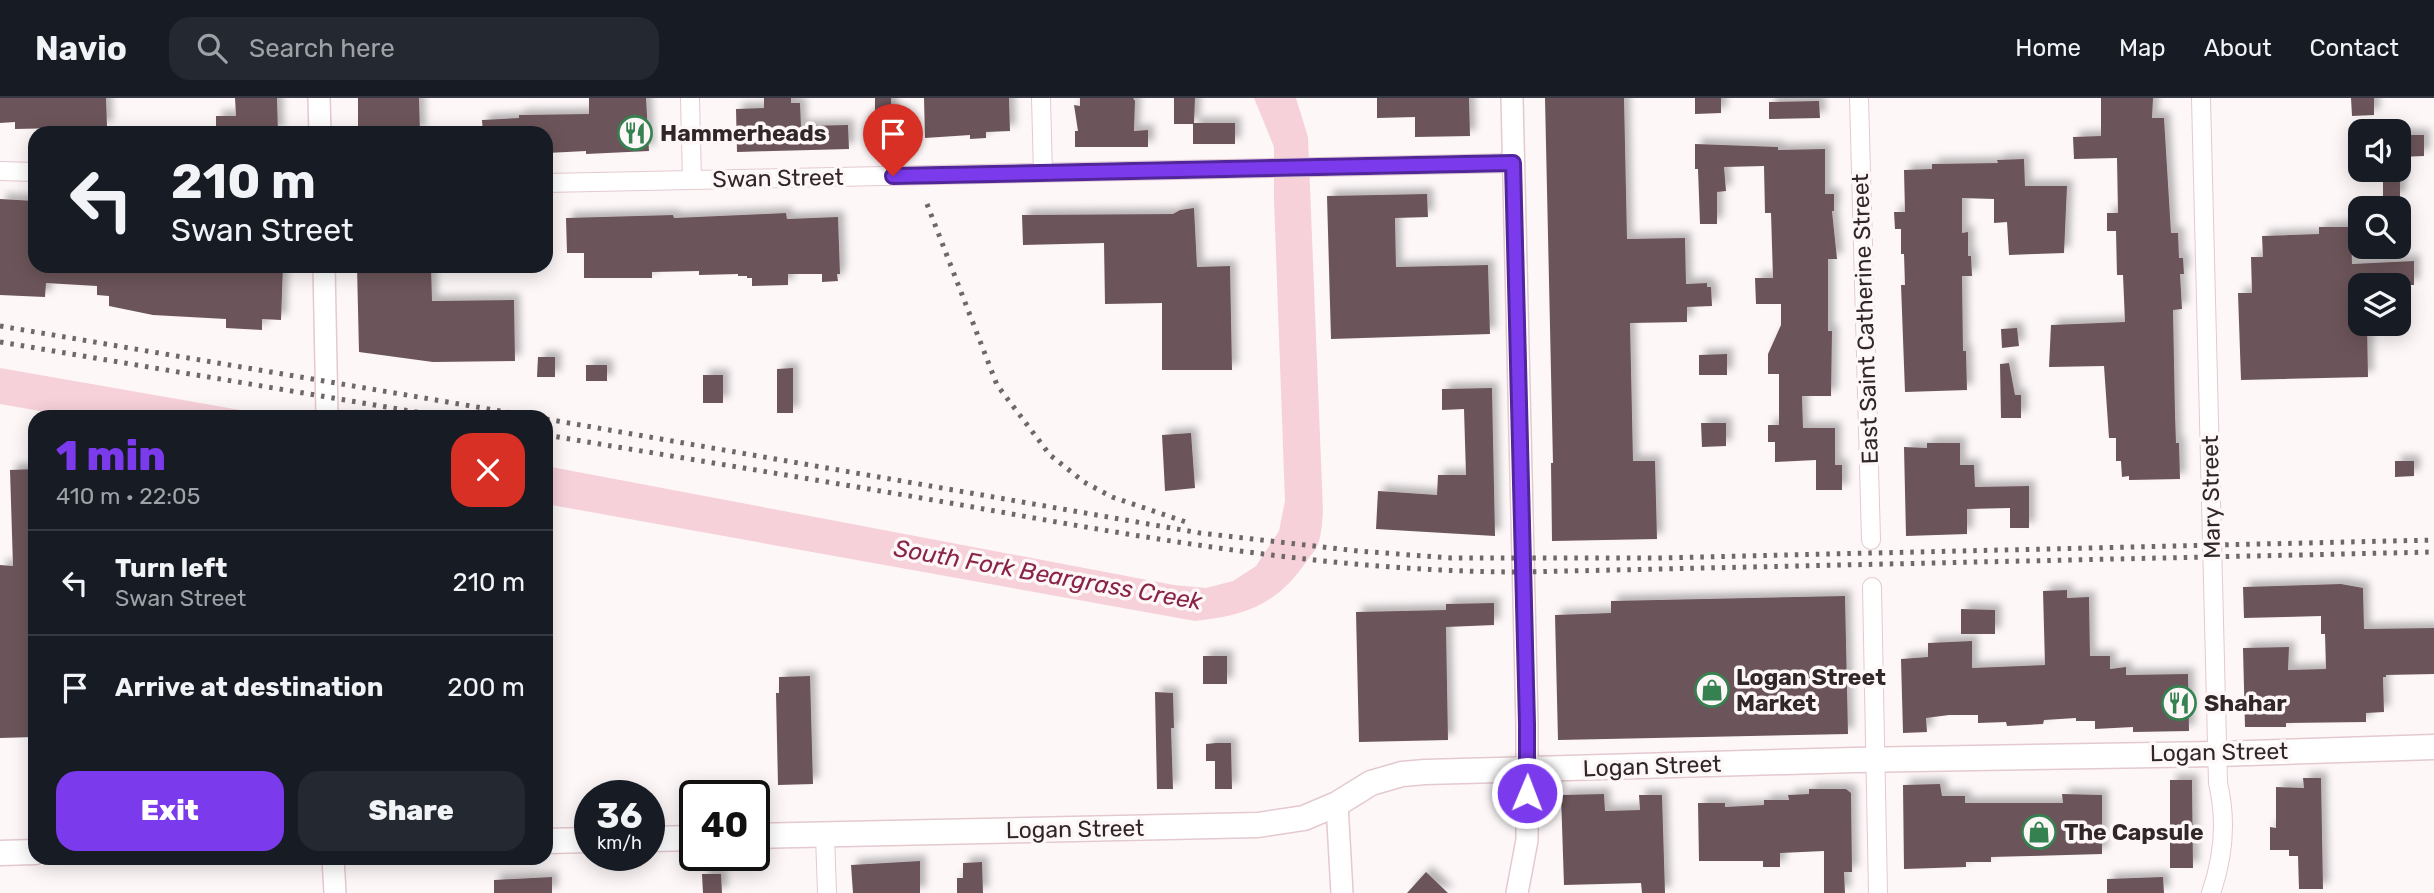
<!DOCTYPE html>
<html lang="en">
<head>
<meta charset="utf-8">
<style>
  body { margin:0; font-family:Rubik,sans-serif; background:#242831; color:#f1f3f6; height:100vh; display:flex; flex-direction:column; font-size:26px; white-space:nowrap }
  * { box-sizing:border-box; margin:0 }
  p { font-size:23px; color:#9ea1a6 }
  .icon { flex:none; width:38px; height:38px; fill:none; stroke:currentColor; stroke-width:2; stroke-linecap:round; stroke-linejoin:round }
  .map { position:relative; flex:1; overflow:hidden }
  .details { position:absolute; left:28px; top:312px; width:525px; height:455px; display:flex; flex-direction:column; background:#171b24; border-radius:21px; box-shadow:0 4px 18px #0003 }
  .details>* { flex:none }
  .guide { position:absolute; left:28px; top:28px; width:525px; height:147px; border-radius:21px; box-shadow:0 4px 18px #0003; background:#171b24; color:#f1f3f6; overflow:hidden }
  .tools { position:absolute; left:2348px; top:21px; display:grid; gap:14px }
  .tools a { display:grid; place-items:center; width:63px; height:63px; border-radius:14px; background:#171b24; box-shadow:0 4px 18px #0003; font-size:35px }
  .speed { position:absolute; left:574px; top:682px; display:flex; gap:14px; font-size:35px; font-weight:700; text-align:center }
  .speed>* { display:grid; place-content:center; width:91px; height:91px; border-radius:50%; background:#171b24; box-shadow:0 4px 18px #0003; line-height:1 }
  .speed small { font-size:18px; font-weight:400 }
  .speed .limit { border:4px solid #111; border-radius:10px; background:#fff; color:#111 }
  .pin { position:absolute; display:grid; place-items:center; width:60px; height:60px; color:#fff; margin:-72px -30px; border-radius:50% 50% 50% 0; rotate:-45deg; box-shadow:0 0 7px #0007 }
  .pin .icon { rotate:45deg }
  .me { position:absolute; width:77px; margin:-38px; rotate:1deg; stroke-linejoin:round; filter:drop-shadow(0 0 5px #0008) }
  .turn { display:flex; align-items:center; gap:24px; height:147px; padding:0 28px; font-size:32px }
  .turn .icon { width:91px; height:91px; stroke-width:2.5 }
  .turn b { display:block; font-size:49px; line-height:60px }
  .round { display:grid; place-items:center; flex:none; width:74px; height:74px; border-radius:21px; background:#242831 }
  .summary { display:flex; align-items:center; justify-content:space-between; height:119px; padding:0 28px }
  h1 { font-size:42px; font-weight:800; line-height:52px; color:#7c3aed }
  .action { display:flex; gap:14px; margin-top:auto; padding:14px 28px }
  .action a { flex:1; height:80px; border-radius:21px; background:#7c3aed; color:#fff; font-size:28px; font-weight:800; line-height:80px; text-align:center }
  .action a+a { background:#242831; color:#f1f3f6 }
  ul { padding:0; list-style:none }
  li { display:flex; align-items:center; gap:21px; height:105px; padding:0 28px; border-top:2px solid #363941 }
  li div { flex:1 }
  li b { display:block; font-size:26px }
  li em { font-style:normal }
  header { display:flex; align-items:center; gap:42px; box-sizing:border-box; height:98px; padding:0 35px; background:#171b24; border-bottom:2px solid #363941 }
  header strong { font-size:33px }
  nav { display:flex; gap:38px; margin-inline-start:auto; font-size:24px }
  .search { width:490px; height:63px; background:#242831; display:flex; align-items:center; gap:18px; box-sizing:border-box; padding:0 24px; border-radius:21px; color:#9ea1a6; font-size:26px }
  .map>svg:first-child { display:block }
  .water { fill:#f7d1da }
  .building { fill:#6c555a; filter:url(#shadow) }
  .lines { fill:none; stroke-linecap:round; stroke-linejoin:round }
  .minor-casing { stroke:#e4c9cf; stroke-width:20 }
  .tertiary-casing { stroke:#e4c9cf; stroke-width:24 }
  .secondary-casing { stroke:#e4c9cf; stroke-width:27 }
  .minor { stroke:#fff; stroke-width:18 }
  .tertiary { stroke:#fff; stroke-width:21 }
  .secondary { stroke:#fff; stroke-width:24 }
  .rail { stroke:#6f6768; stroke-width:5; stroke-dasharray:3.5 7; stroke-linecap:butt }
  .route-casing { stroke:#51269a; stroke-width:18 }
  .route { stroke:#7c3aed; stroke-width:12 }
  .labels { text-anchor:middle; stroke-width:7; stroke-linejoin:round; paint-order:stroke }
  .poi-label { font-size:23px; font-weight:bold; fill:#312729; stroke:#fdf7f8; text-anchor:start }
  .street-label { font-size:23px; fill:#312729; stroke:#fdf7f8 }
  .water-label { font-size:24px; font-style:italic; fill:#892449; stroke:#fdf7f8 }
</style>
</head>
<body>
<header>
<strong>Navio</strong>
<div class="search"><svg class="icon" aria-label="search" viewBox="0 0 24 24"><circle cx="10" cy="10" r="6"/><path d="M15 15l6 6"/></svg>Search here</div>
<nav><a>Home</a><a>Map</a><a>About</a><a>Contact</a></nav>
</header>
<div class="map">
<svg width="2434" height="795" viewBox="0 0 2434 795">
  <defs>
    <filter id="shadow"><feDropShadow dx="6" dy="-6" stdDeviation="3.5" flood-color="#0004"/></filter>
  </defs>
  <rect width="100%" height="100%" fill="#fdf7f8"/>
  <path class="water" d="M1254,0H1296L1308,39L1323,413C1322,423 1322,436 1318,446C1316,452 1310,458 1306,464C1277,507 1244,518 1195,523L546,406V368L1174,487L1206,490L1233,483L1256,468L1279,433L1285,403L1274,102V49Z
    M0,270L274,318H68L0,306Z"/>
  <path class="building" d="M0,0H106L107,29L15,31V24L0,25Z
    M235,0H277L278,35H216V18H236Z
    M358,0H419L420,35H358Z
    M589,0H646L649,53L586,56V53L547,55L546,35H483L482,22L519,20V17L589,16Z
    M764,0H791V5H800L801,28L848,27L849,51L737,54L736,11L764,10Z
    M875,0H891L892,38H875Z
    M924,0H1009L1010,33L986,34V40L970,41V37L925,40Z
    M1080,0H1133L1135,3L1134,33L1148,32V49H1075V33H1078L1074,7L1080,8Z
    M1174,0H1195L1194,25H1235V46H1193V26H1174Z
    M1377,0H1469L1470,38L1415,39V19L1377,20Z
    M1545,0H1624L1627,141L1685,140L1686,186L1707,185V189H1711L1712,208L1687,209V224L1630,225L1633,363H1655L1657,441L1552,443L1551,365H1553Z
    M1695,0H1721V15L1695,16Z
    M2101,0H2153L2152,20H2164L2171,135H2178L2179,160H2183L2184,176H2180L2182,211L2173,212L2175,316L2176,345H2179L2180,381L2129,382V378L2122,379L2121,363H2116V340H2109L2104,268L2049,269L2051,227L2125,224L2123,177H2117L2116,133H2107V115H2118L2117,60L2074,61L2073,39L2101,38Z
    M2351,0H2374V17L2352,18Z
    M1819,3L1820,20L1769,21V4Z
    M2399,37H2424V58L2399,59Z
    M1695,46L1778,49V52L1825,51V96H1834V113H1832L1837,161H1828V233H1832L1831,298H1802L1803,330H1835V367H1842V392H1816V362L1775,364V344H1768V327H1779V276H1768V256L1781,227V206H1756L1755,180H1773L1771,115H1765L1764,68L1724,69L1726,93L1717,94V126H1700L1698,71H1695Z
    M2024,61L2025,88H2067L2064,155L2009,157L2007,124L1994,125V101L1962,100V135L1968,134V158H1971L1972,178H1962L1963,253H1966L1967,292L1905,294L1901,187H1905L1904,156H1901V131H1895L1894,114H1905L1904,72L1932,71V66L1998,65L1997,62Z
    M2383,79H2400V100L2383,101Z
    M1427,96L1428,119L1395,120L1396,169L1488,167L1490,236L1331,241L1327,98Z
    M0,101L35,103V168H283L281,222L262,221V232L226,230V221L153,217L109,208V198L97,197V188L46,185L45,199L0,197Z
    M1194,110L1197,169L1230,168L1232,272H1162V205L1105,206L1104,145L1023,147L1022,117L1173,116L1180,112Z
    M786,115L787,121L838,119L840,176H837L838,183L822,184V176H788V187L752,188V180H747V178H738V176L699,177V173L652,174V180H584V155H567L566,120L673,117L674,120Z
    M2319,129H2351L2352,166L2414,163V187H2361V226H2367L2368,279L2241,282L2238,195H2252L2251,159H2263L2262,138L2319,136Z
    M357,168H431L432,203L514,202L515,263L433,264L359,254Z
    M2017,230L2019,248L2002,250L2001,231Z
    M1727,256V277H1699V257Z
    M538,259H555V279H537Z
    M2009,265L2015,297H2021V320H2001L2000,266Z
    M586,267H607V283H586Z
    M793,270V315H777V271Z
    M703,277H723V305H703Z
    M1492,290L1495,438L1376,431L1378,393L1437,397L1438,377H1466L1464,311L1442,312V291Z
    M1701,325H1726V348L1702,349Z
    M1191,335L1195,390L1165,393L1162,337Z
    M1927,345H1960V367H1974L1975,389L2029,388V430H2010V410L1967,411V436L1906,438L1904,349L1927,350Z
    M2395,363H2414V378L2395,379Z
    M35,371V639L0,640V467L13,468L10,372Z
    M2341,486L2363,490L2364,531L2434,530V576L2386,577V579H2383L2384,614L2366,615V624L2286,625V629H2245L2243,550L2289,549L2288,572L2326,571L2325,536H2321V518L2244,520L2243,489Z
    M2067,492V500L2089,499L2090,558H2110V571L2126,569V577L2188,576L2189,633L2133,634V629L2095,631V623H2076V620L2044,622L2043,626L2007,628L2006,624L1978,625V617H1949L1926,620L1927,634L1903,635L1901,561L1928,559V545L1972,543V570L2045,567L2043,493Z
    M1845,498L1848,636L1558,642L1555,517L1611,515V503Z
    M1494,505V527L1446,529L1448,642L1359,644L1356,514L1446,512V506Z
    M1961,511L1995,512V536H1961Z
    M1203,558H1227V586H1203Z
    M810,578L813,686L778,687L776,595H779V579Z
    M1155,594L1173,595L1174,630H1171L1173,691H1157Z
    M1216,645H1231L1232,691H1215V663H1206V646Z
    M2303,680H2321L2323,791H2299L2298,758H2289V752H2270V729L2276,730V689L2304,690Z
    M2170,682H2192L2193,770H2170Z
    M1940,686L1942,698H1965V705H2063L2062,696L2102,697V756L1991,759V764H1966V769L1904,771L1903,687Z
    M1809,691H1846L1851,695L1852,774H1844L1845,795H1824V753L1780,755V769H1763V763H1699L1698,705H1725V709L1764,707V702H1789L1788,697L1809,696Z
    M1604,696L1605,713L1640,712L1639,697H1662L1665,795H1642L1641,785L1564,787L1561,697Z
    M920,763V795H853L851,767Z
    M982,764L983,795H957V780H963V765Z
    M1426,774L1448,795H1407Z
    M702,776H721L722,795H703Z
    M552,779V795H494V782Z
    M2163,779L2164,795H2107V781Z"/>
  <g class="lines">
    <g class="minor-casing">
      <path id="minor" d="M690,0L692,82
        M1041,0L1043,74
        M1859,0L1871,442
        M2201,0L2218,685C2227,723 2224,758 2211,795
        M0,73L35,74
        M546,85L1513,65
        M1872,489L1878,795
        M825,737L827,795"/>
    </g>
    <g class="tertiary-casing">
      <path id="tertiary" d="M319,0L320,35
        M1512,0L1527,626V742L1517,795
        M324,168L327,318
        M1337,706L1342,795
        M333,760L335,795"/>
    </g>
    <g class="secondary-casing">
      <path id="secondary" d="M754,738L1258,727L1304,720L1337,706L1371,685L1402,676L1425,674L1854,662L2218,656L2434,649
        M649,741L695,740
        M546,743L590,742
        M0,755L35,754"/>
    </g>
    <use href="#minor" class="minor"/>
    <use href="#tertiary" class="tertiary"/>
    <use href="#secondary" class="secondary"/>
    <path class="rail" d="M927,106L997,287L1050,357L1084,384L1112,399L1189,425
      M0,228L530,318
      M0,244L440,318
      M546,321L1200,435L1358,453L1451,460H1658L2434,442
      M546,337C688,361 831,384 973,409C1155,442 1338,474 1523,474L2434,454"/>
  </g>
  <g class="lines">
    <g class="route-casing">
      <path id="route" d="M893,78L1513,65L1527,626V695"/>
    </g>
    <use href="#route" class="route"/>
  </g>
  <defs>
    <g id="restaurant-ring" transform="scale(1.75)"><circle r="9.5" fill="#fdf7f8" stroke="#358150" stroke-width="1.5"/><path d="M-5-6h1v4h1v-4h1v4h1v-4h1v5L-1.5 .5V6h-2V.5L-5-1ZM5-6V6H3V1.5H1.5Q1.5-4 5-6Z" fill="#358150"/></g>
    <g id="shop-ring" transform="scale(1.75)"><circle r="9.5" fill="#fdf7f8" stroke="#358150" stroke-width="1.5"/><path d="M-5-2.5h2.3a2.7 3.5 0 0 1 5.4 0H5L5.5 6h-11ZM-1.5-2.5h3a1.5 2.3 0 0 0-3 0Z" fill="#358150"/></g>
  </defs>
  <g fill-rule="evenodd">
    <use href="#restaurant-ring" x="635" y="35"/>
    <use href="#shop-ring" x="1712" y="592"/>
    <use href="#restaurant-ring" x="2179" y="605"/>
    <use href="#shop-ring" x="2039" y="734"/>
  </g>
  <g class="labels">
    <g class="poi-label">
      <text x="660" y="43">Hammerheads</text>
      <text x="1736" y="587">Logan Street<tspan x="1736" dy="26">Market</tspan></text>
      <text x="2204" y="613">Shahar</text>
      <text x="2064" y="742">The Capsule</text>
    </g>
    <g class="street-label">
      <text transform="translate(778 80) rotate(-1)" y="8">Swan Street</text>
      <text transform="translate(1865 221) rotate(-92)" y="8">East Saint Catherine Street</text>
      <text transform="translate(2211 399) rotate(-91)" y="8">Mary Street</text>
      <text transform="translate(2219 654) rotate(-1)" y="8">Logan Street</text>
      <text transform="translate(1652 668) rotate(-2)" y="8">Logan Street</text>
      <text transform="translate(1075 731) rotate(-1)" y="8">Logan Street</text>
    </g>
    <g class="water-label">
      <text transform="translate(1048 477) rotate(10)" y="8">South Fork Beargrass Creek</text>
    </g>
  </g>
</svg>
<div class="tools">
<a><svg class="icon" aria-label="sound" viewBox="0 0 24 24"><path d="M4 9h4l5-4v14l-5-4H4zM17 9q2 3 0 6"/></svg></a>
<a><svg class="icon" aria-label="search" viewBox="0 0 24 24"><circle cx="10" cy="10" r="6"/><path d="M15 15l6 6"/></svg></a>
<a><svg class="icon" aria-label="layers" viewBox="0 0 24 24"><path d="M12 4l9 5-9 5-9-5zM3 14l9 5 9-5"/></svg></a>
</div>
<div class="speed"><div>36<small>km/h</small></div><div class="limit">40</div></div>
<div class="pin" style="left:893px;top:78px;background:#d93025"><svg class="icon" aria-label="arrive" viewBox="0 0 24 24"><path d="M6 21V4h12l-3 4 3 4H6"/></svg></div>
<svg class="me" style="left:1527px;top:695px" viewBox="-20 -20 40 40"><circle r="17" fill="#7c3aed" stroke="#fff" stroke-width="3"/><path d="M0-11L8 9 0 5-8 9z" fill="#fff"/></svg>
<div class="guide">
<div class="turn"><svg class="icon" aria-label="left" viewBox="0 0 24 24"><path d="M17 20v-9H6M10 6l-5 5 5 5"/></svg><div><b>210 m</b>Swan Street</div></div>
</div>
<section class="details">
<div class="summary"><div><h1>1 min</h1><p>410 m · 22:05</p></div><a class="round" style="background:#d93025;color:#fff"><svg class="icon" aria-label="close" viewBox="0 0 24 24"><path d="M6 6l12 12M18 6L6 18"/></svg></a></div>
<ul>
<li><svg class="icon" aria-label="left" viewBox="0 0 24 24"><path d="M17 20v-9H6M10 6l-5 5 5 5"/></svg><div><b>Turn left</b><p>Swan Street</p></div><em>210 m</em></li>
<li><svg class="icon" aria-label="arrive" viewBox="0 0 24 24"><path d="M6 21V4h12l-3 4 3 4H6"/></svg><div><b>Arrive at destination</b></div><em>200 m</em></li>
</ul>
<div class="action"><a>Exit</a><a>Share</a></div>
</section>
</div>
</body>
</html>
